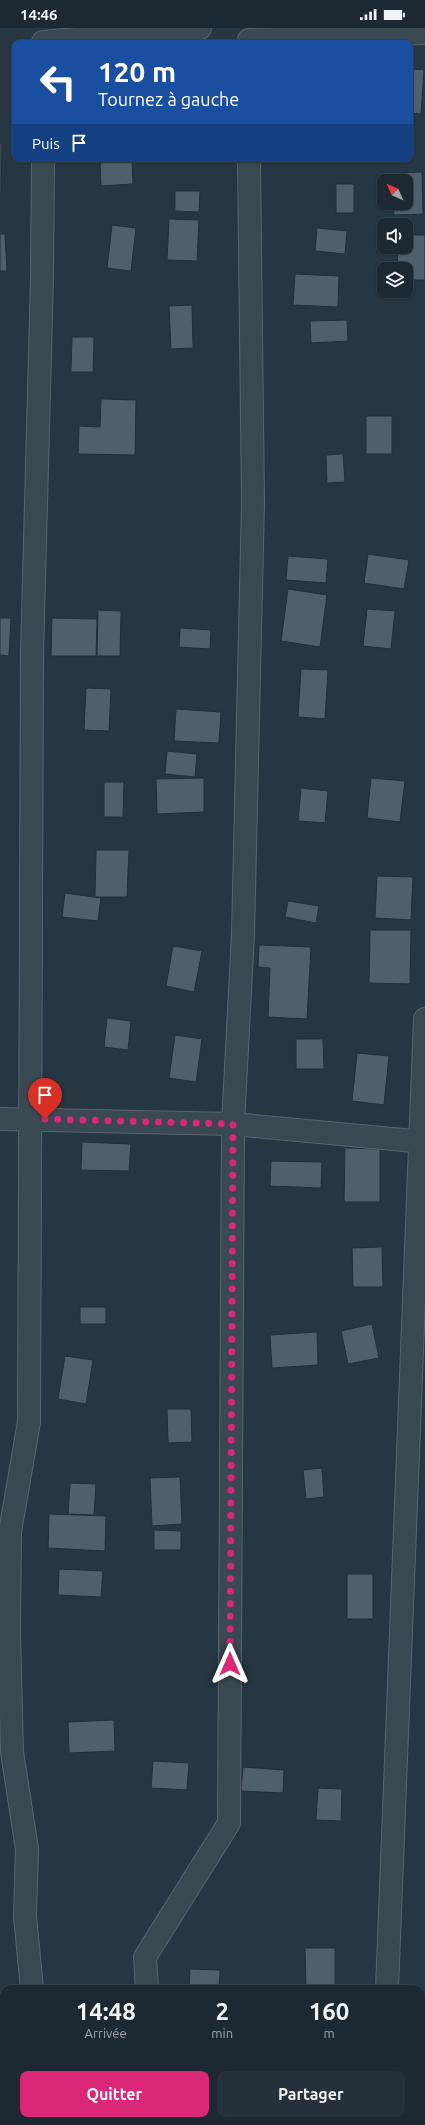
<!DOCTYPE html>
<html lang="fr">
<head>
<meta charset="utf-8">
<style>
  body { margin:0; font-family:Ubuntu,sans-serif; background:#25303a; color:#f1f3f6; height:100vh; display:flex; flex-direction:column; font-size:15px; white-space:nowrap }
  * { box-sizing:border-box; margin:0 }
  p { font-size:13px; color:#a0a6ac }
  .icon { flex:none; width:22px; height:22px; fill:none; stroke:currentColor; stroke-width:2; stroke-linecap:round; stroke-linejoin:round }
  .map { position:relative; flex:1; overflow:hidden }
  .panel { position:absolute; left:0px; top:1957px; width:425px; height:140px; display:flex; flex-direction:column; background:#1c2832; border-radius:12px 12px 0 0; box-shadow:0 1px 3px #0004,0 0 0 1px #3a444d }
  .panel>* { flex:none }
  .hud { position:absolute; left:12px; top:12px; width:401px; height:122px; border-radius:8px; box-shadow:0 1px 3px #0004,0 0 0 1px #3a444d; background:#1a4fa0; color:#fff; overflow:hidden }
  .needle { width:26px; rotate:315deg }
  .controls { position:absolute; left:377px; top:146px; display:grid; gap:8px }
  .controls a { display:grid; place-items:center; width:36px; height:36px; border-radius:8px; background:#1c2832; box-shadow:0 1px 3px #0004,0 0 0 1px #3a444d; font-size:20px }
  .pin { position:absolute; display:grid; place-items:center; width:34px; height:34px; color:#fff; margin:-41px -17px; border-radius:50% 50% 50% 0; rotate:-45deg; box-shadow:0 0 4px #0007 }
  .pin .icon { rotate:45deg }
  .me { position:absolute; width:44px; margin:-22px; rotate:0deg; stroke-linejoin:round; filter:drop-shadow(0 0 3px #0008) }
  .turn { display:flex; align-items:center; gap:14px; height:84px; padding:0 20px; font-size:18px }
  .turn .icon { width:52px; height:52px; stroke-width:2.5 }
  .turn b { display:block; font-size:28px; line-height:34px }
  .then { display:flex; align-items:center; height:38px; padding:0 20px; background:#0003; gap:8px; font-size:15px }
  .eta { display:flex; justify-content:space-evenly; align-items:center; height:68px; text-align:center }
  .eta b { font-size:24px; font-weight:700; line-height:28px }
  .primary-button { display:flex; gap:8px; margin-top:auto; padding:8px 20px }
  .primary-button a { flex:1; height:46px; border-radius:8px; background:#db2777; color:#fff; font-size:16px; font-weight:700; line-height:46px; text-align:center }
  .primary-button a+a { background:#25303a; color:#f1f3f6 }
  .status { display:flex; justify-content:space-between; align-items:center; height:28px; padding:0 20px; background:#1c2832; direction:ltr }
  .status svg { height:11px; fill:currentColor }
  .map>svg:first-child { display:block }
  .building { fill:#4f606d; stroke:#212f39 }
  .lines { fill:none; stroke-linecap:round; stroke-linejoin:round }
  .minor-casing { stroke:#59656f; stroke-width:24 }
  .minor { stroke:#3a4852; stroke-width:22 }
  .route { stroke:#db2777; stroke-width:7; stroke-dasharray:0 12.6 }
</style>
</head>
<body>
<div class="status"><b>14:46</b><svg viewBox="0 0 49 12"><path d="M0 12V9h3v3zM5 12V6h3v6zM10 12V3h3v9zM15 12V0h3v12zM26 1h20v11H26zM47 4h2v5h-2z"/></svg></div>
<div class="map">
<svg width="425" height="2097" viewBox="0 0 425 2097">
  <rect width="100%" height="100%" fill="#263642"/>
  <path class="building" d="M410,41L424,42L421,86L410,85Z
    M0,115H2L1,168H0Z
    M100,131H132L133,156L101,158Z
    M422,144L423,186L394,187L393,175H406V153H393L392,145Z
    M336,156H354V185H336Z
    M175,163H200L199,184L175,183Z
    M169,191L199,192L197,233L167,232Z
    M112,197L136,200L131,243L107,240Z
    M317,200L347,203L345,226L315,223Z
    M0,206H5L7,243H0Z
    M406,207H425V252H406V241H397L398,219H406Z
    M295,246L339,248L338,279L293,277Z
    M192,277L193,320L171,321L169,278Z
    M347,292L348,313L311,315L310,293Z
    M72,309H94L93,344H71Z
    M101,371L136,372L135,427L78,426L79,398L100,399Z
    M366,388H392V426H366Z
    M343,426L345,454L327,455L326,427Z
    M368,526L409,532L404,561L364,555Z
    M288,528L328,531L326,555L286,552Z
    M288,561L327,567L320,619L281,613Z
    M367,581L395,583L391,621L363,618Z
    M98,582L121,583L120,628H97Z
    M0,590H11L9,628L0,627Z
    M52,590L97,591L96,628H51Z
    M180,600L211,602L210,621L179,619Z
    M301,641L328,642L325,691L298,689Z
    M86,660L111,661L109,703L84,702Z
    M176,681L221,684L219,715L174,713Z
    M167,723L197,726L195,749L165,746Z
    M204,750V784L157,786L156,751Z
    M371,750L405,753L400,794L367,790Z
    M104,754H124L123,789H104Z
    M301,760L328,763L325,795L298,793Z
    M96,822H129L127,869H95Z
    M377,848L413,849L411,892L375,890Z
    M65,865L101,870L98,893L62,889Z
    M288,873L319,878L316,895L285,889Z
    M370,902H411L410,956L369,955Z
    M259,917L311,919L307,991L268,989L270,940L258,939Z
    M173,918L202,923L194,964L166,958Z
    M107,990L131,993L128,1022L104,1019Z
    M175,1007L202,1011L196,1054L169,1050Z
    M296,1011H323L324,1041H296Z
    M357,1025L389,1028L384,1077L352,1073Z
    M82,1114L131,1116L129,1143L81,1142Z
    M345,1120L380,1121V1174H344Z
    M271,1133L322,1134L321,1160L270,1158Z
    M382,1219L383,1259H353L352,1220Z
    M80,1279H106V1296H80Z
    M372,1296L379,1330L348,1336L341,1303Z
    M317,1304L318,1337L272,1340L270,1307Z
    M65,1328L93,1332L86,1376L58,1371Z
    M167,1381H191L192,1414L168,1415Z
    M322,1440L324,1469L306,1471L303,1442Z
    M180,1449L182,1496L152,1498L150,1450Z
    M70,1455L96,1456L94,1487L68,1486Z
    M49,1486L106,1488L105,1523L48,1520Z
    M154,1502L181,1503V1522H154Z
    M59,1541L103,1543L101,1569L58,1567Z
    M347,1546H373V1591H347Z
    M114,1692L115,1723L69,1725L68,1694Z
    M153,1733L189,1735L187,1762L151,1760Z
    M243,1739L284,1742L283,1765L241,1763Z
    M318,1760L342,1761L341,1793L316,1792Z
    M305,1920H335V1961H306Z
    M190,1941L220,1942L219,1961H189Z"/>
  <g class="lines">
    <g class="minor-casing">
      <path id="minor" d="M249,12L425,5
        M43,14L200,0
        M0,1091L233,1096L425,1114
        M32,1961L25,1888L27,1821L12,1724L9,1603L10,1504L29,1394L32,626L42,250L43,131
        M147,1961L145,1929L229,1795L233,1096L243,906L253,475L249,131
        M387,1961L425,991
        M45,2093L46,2097
        M158,2093V2097
        M393,2093V2097"/>
    </g>
    <use href="#minor" class="minor"/>
  </g>
  <g class="lines">
    <path class="route" d="M45,1091L233,1096L230,1636"/>
  </g>
</svg>
<div class="controls">
<a><svg class="needle" viewBox="-14 -14 28 28"><path d="M0-13l5 13h-10z" fill="#e53935"/><path d="M0 13l5-13h-10z" fill="#a0a6ac"/></svg></a>
<a><svg class="icon" aria-label="sound" viewBox="0 0 24 24"><path d="M4 9h4l5-4v14l-5-4H4zM17 9q2 3 0 6"/></svg></a>
<a><svg class="icon" aria-label="layers" viewBox="0 0 24 24"><path d="M12 4l9 5-9 5-9-5zM3 14l9 5 9-5"/></svg></a>
</div>
<div class="pin" style="left:45px;top:1091px;background:#d93025"><svg class="icon" aria-label="arrive" viewBox="0 0 24 24"><path d="M6 21V4h12l-3 4 3 4H6"/></svg></div>
<svg class="me" style="left:230px;top:1636px" viewBox="-20 -20 40 40"><path d="M0-17L14 15 0 8-14 15z" fill="#db2777" stroke="#fff" stroke-width="4"/></svg>
<div class="hud">
<div class="turn"><svg class="icon" aria-label="left" viewBox="0 0 24 24"><path d="M17 20v-9H6M10 6l-5 5 5 5"/></svg><div><b>120 m</b>Tournez à gauche</div></div>
<div class="then">Puis<svg class="icon" aria-label="arrive" viewBox="0 0 24 24"><path d="M6 21V4h12l-3 4 3 4H6"/></svg></div>
</div>
<section class="panel">
<div class="eta">
<div><b>14:48</b><p>Arrivée</p></div>
<div><b>2</b><p>min</p></div>
<div><b>160</b><p>m</p></div>
</div>
<div class="primary-button"><a>Quitter</a><a>Partager</a></div>
</section>
</div>
</body>
</html>
